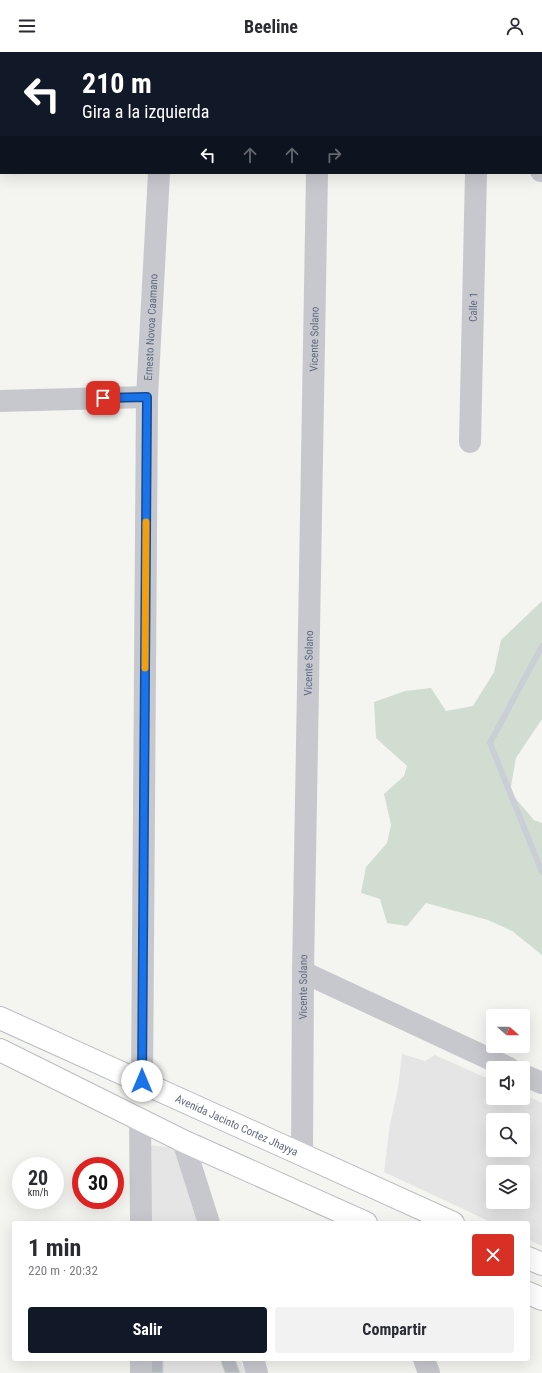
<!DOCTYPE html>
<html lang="es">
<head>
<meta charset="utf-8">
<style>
  body { margin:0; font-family:"Roboto Condensed",sans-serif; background:#f2f2f3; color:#2b2b33; height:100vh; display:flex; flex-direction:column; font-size:15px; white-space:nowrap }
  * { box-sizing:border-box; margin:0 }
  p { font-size:13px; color:#7c7c81 }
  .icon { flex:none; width:22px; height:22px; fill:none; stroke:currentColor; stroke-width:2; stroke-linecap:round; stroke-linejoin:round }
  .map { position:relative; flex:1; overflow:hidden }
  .panel { position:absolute; left:12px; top:1169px; width:518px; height:140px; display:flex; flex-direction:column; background:#fff; border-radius:4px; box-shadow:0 4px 16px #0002 }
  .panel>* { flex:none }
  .top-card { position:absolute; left:0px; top:0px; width:542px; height:122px; box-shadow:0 4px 16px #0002; background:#111827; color:#fff; overflow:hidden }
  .needle { width:26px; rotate:111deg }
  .buttons { position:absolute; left:486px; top:957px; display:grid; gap:8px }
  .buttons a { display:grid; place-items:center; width:44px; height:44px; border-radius:4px; background:#fff; box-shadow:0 4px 16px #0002; font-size:20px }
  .speed { position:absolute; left:12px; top:1105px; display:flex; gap:8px; font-size:20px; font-weight:700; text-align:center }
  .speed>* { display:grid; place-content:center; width:52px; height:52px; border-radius:50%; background:#fff; box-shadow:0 4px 16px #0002; line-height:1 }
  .speed small { font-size:10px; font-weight:400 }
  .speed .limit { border:6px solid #d22; background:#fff; color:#111 }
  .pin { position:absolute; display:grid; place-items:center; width:34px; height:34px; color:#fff; margin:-17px; border-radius:8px; box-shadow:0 2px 6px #0006 }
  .me { position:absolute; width:44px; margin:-22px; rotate:0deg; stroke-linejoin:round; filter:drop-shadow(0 0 3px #0008) }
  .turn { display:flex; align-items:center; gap:14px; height:84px; padding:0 16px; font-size:18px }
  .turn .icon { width:52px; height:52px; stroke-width:2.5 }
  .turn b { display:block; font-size:28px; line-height:34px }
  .lanes { display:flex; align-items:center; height:38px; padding:0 16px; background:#0003; justify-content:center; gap:20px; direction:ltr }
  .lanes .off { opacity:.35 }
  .round { display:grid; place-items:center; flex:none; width:42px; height:42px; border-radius:4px; background:#f2f2f3 }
  .headline { display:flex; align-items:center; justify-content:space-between; height:68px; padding:0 16px }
  h1 { font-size:24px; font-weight:700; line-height:30px }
  .cta { display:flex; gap:8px; margin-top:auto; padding:8px 16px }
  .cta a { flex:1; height:46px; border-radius:4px; background:#111827; color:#fff; font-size:16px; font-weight:700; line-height:46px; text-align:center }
  .cta a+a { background:#f2f2f3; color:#2b2b33 }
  header { display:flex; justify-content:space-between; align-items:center; height:52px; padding:0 16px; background:#fff; font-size:18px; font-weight:700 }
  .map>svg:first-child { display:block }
  .built { fill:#e4e5e4; fill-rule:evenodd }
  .green { fill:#d2ddd1 }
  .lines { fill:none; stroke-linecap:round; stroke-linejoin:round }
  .stream { stroke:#cacfd6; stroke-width:6 }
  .building { fill:#b7bbc2; stroke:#d5d6d3 }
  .major-casing { stroke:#bbbdc2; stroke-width:24 }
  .minor { stroke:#c7c8cd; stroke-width:22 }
  .major { stroke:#fff; stroke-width:22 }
  .route-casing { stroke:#114b97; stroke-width:10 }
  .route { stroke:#1a73e8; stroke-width:7 }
  .slow { stroke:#f59e0b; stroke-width:7 }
  .labels { text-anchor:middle; stroke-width:4; stroke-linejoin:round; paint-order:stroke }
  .street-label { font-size:11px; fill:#616a84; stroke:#fff }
</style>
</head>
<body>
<header><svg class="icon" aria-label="menu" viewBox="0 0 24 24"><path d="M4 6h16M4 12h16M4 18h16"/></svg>Beeline<svg class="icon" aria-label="person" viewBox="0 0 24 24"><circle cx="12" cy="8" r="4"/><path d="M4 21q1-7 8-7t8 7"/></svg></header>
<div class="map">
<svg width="542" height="1321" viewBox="0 0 542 1321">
  <rect width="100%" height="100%" fill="#f4f5f0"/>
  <path class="built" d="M402,1002L425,1009L435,1003L493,1029V1046H523V1042L542,1051V1194L528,1187V1171H493L384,1120L390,1072L398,1036ZM493,1068H523V1098H493ZM493,1120H523V1150H493Z
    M148,1093L177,1096L199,1171H148Z
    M149,1307H240L245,1321H149Z"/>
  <path class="green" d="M542,549V667L516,706L510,740L534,768L542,771V903L512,879L488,868L426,851L407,874L387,871L380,847L361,841L366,815L387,791L391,773L384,742L404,724L407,714L376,686L374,650L405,639L431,636L446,659L473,654L494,620L501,588Z"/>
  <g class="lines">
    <path class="stream" d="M542,594L490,691L542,820"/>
  </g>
  <path class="building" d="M149,1307H163V1321H149Z
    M220,1307H235L240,1321H225Z"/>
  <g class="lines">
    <g class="major-casing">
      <g id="major">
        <path id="s4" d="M0,966L453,1171"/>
        <path d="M0,998L183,1089L366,1171"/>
        <path d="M528,1206L542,1212"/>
        <path d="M528,1241L542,1247"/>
      </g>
    </g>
    <g class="minor">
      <path d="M159,0V1"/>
      <path d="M317,0V1"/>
      <path d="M476,0V1"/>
      <path d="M0,92H1"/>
      <path d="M541,119H542"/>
      <path d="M0,349L147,345"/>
      <path id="s1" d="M470,390L476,121"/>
      <path d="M303,920L509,1016"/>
      <path d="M523,1023L542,1031"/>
      <path id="s2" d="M142,1029L147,345L159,121"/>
      <path d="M140,1067L141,1171"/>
      <path d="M183,1089L209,1171"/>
      <path id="s3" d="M302,1102L303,920L317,121"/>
      <path d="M141,1307V1321"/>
      <path d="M253,1307L257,1321"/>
      <path d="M424,1307L429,1321"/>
    </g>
    <use href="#major" class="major"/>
  </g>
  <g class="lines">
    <g class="route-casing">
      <path id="route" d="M103,346L147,345L142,1029"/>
    </g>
    <use href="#route" class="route"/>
    <path class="slow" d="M145,616L146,470"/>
  </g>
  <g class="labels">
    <g class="street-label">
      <text dy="4" stroke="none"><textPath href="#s1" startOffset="135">Calle 1</textPath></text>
      <text dy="4" stroke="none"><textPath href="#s2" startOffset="754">Ernesto Novoa Caamano</textPath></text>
      <text dy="4" stroke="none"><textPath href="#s3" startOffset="815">Vicente Solano</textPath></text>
      <text dy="4" stroke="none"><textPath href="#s3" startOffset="491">Vicente Solano</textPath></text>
      <text dy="4" stroke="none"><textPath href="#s3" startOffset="167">Vicente Solano</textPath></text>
      <text dy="4" stroke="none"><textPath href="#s4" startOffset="260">Avenida Jacinto Cortez Jhayya</textPath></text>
    </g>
  </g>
</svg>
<div class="buttons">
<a><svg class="needle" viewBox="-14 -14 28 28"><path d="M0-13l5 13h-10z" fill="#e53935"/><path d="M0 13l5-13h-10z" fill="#7c7c81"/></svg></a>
<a><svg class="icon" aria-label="sound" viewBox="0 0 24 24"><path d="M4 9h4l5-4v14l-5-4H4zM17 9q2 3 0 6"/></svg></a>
<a><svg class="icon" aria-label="search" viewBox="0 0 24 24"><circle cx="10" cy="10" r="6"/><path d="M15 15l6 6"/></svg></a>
<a><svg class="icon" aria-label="layers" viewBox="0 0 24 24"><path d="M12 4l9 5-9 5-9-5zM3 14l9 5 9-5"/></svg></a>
</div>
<div class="speed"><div>20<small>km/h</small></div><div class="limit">30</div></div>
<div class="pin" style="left:103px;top:346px;background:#d93025"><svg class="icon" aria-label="arrive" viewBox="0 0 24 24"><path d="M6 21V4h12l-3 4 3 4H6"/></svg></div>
<svg class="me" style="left:142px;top:1029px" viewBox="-20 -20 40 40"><circle r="19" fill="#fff"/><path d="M0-13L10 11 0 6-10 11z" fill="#1a73e8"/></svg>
<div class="top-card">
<div class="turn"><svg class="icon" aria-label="left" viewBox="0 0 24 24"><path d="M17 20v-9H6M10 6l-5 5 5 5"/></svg><div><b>210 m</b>Gira a la izquierda</div></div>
<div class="lanes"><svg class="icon" aria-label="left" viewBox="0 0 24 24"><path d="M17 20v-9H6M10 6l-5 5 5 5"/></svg><svg class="icon off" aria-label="ahead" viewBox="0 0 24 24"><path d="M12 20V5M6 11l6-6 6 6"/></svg><svg class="icon off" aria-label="ahead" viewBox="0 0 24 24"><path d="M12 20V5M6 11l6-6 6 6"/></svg><svg class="icon off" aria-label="right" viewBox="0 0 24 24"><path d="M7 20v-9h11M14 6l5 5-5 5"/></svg></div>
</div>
<section class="panel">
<div class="headline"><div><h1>1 min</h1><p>220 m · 20:32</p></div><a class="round" style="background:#d93025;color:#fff"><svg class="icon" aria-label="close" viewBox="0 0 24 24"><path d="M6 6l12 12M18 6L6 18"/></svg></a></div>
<div class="cta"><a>Salir</a><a>Compartir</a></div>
</section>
</div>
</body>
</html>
